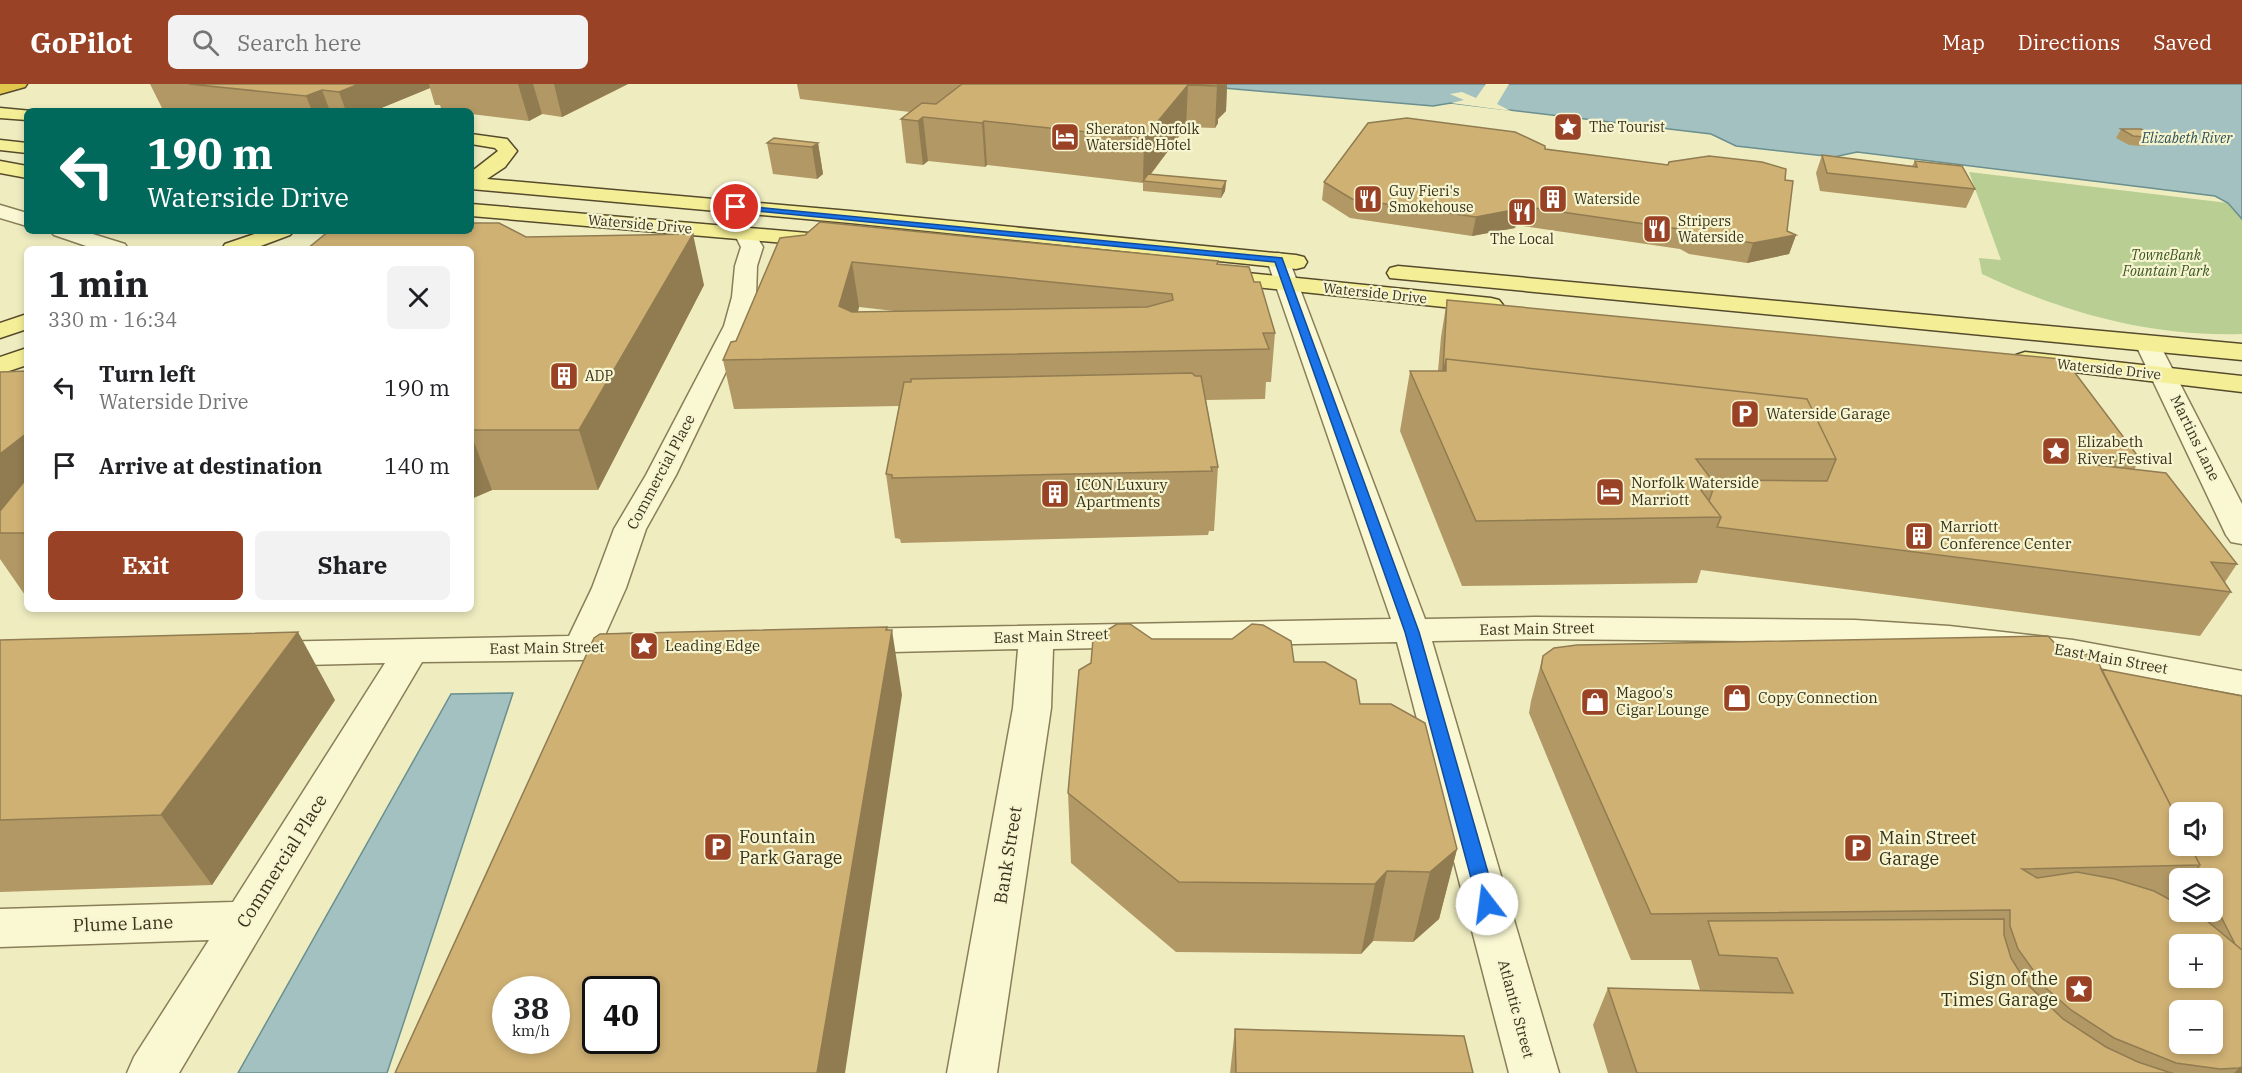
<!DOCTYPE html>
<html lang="en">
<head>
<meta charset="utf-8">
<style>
  body { margin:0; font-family:"IBM Plex Serif",serif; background:#f2f2f2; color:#202124; height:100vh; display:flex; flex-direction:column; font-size:22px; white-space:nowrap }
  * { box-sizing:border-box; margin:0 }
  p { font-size:20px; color:#757577 }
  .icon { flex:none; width:33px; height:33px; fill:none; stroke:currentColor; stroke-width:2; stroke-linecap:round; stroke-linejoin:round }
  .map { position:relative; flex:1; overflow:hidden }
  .drawer { position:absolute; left:24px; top:162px; width:450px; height:366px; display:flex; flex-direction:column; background:#fff; border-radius:9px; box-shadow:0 3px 9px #0003 }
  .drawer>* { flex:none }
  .top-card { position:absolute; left:24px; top:24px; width:450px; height:126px; border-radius:9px; box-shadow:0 3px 9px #0003; background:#00695c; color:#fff; overflow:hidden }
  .buttons { position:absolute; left:2169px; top:718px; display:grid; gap:12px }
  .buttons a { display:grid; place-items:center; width:54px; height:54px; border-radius:9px; background:#fff; box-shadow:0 3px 9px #0003; font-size:30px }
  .speed { position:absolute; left:492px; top:892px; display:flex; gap:12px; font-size:30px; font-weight:700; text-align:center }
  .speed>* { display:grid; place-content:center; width:78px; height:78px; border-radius:50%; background:#fff; box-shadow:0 3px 9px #0003; line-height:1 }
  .speed small { font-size:15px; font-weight:400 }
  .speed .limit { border:3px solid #111; border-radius:9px; background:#fff; color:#111 }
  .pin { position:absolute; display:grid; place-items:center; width:51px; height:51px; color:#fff; margin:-26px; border:3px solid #fff; border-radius:50%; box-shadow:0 2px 6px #0007 }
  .me { position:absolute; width:66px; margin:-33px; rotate:345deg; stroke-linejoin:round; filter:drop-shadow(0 0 4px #0008) }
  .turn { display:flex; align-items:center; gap:21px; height:126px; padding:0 24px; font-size:27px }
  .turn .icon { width:78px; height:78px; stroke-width:2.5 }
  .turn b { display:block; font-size:42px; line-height:51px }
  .round { display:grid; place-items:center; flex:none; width:63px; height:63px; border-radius:9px; background:#f2f2f2 }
  .head { display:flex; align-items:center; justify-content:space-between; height:102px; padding:0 24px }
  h1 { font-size:36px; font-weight:700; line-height:45px }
  .primary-button { display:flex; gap:12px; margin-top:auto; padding:12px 24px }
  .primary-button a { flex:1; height:69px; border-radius:9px; background:#9a4225; color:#fff; font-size:24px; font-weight:700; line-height:69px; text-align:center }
  .primary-button a+a { background:#f2f2f2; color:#202124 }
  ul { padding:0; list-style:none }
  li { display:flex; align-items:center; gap:18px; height:78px; padding:0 24px }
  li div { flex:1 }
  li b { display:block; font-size:22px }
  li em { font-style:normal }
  header { display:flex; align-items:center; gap:36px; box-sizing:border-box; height:84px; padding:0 30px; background:#9a4225; color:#fff }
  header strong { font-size:28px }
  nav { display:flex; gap:33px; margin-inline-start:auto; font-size:21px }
  .search { width:420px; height:54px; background:#f2f2f2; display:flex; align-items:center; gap:15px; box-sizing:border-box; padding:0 21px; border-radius:9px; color:#757577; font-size:22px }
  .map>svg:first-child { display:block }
  .green { fill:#b8ce93 }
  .water { fill:#a3c1c0; stroke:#6a8f8f; stroke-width:1.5 }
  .pier { fill:#efedc0 }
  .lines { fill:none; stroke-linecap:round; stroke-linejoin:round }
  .minor-casing { stroke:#897e57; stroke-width:3 }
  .major-casing { stroke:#564a2c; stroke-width:3 }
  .highway-casing { stroke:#564a2c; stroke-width:3 }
  .minor { fill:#faf8d3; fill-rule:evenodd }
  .major { fill:#f4ef96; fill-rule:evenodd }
  .highway { fill:#e2c74d; fill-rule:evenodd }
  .wall { fill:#b29864; fill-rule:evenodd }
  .shaded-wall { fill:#917c51 }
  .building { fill:#cfb174; stroke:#917c51; stroke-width:1.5; fill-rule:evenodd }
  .route { fill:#1a73e8; stroke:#114b97; stroke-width:1.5 }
  .labels { text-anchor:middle; stroke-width:4.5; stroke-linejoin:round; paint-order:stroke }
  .far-poi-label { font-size:14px; fill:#38311c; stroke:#f6f5d0; text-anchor:start }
  .far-water-label { font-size:14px; font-style:italic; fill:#2b4f58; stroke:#f6f5d0 }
  .far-street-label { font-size:14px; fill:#38311c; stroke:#f6f5d0 }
  .far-park-label { font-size:14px; font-style:italic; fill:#3b5522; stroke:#f6f5d0 }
  .poi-label { font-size:15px; fill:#38311c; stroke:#f6f5d0; text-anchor:start }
  .street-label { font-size:15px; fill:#38311c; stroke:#f6f5d0 }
  .near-poi-label { font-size:18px; fill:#38311c; stroke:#f6f5d0; text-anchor:start }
  .near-street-label { font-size:18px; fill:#38311c; stroke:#f6f5d0 }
</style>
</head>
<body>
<header>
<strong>GoPilot</strong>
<div class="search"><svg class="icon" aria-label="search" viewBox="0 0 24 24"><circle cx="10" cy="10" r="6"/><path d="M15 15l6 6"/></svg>Search here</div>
<nav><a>Map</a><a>Directions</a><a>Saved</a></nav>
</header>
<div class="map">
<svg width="2242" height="989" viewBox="0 0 2242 989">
  <rect width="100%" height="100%" fill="#efedc0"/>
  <path class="green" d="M1969,88L2228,119L2242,135V250C2151,253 2064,229 1982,190L1979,174L2001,176Z"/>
  <path class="water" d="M1177,0H2242V135L2228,119L2215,112L1857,68L1834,73L1736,62L1711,50L1451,19L1433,22Z
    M513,609L387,989H238L451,610Z"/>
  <path class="pier" d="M1486,0H1509L1497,20L1511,27L1451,19L1464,16L1450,10L1462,8L1476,14Z"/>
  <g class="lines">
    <g class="minor-casing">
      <path id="minor" d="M0,121L27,129V142L0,134Z
        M745,143L752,145L763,163L757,182L756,213L748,242L676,391L646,445L626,504L605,551L633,550L645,554L651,562L645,570L633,574L581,576L422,578L179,989H127L134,973L209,856L0,863V825L233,818L385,579L265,582L252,578L247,570L252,562L265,558L569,552L592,504L614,445L646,391L724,242L732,213L735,182L741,163L734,149L738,145Z
        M50,147H83L125,160L128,165H95L54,151Z
        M1278,169L1286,171L1289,176L1425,535L1535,533L1855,536L1949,542L2073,556L2242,587V611L2073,580L1949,564L1855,558L1535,555L1432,557L1559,989H1509L1397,558L1053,565L1051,624L997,989H947L1013,624L1018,565L850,569L838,565L832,557L838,549L850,545L1391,535L1267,176L1270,171Z
        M2147,252L2156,254L2159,259L2242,420V460L2231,458L2226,451L2135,259L2138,254Z"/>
    </g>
    <g class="major-casing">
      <path id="major" d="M0,24L32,27H27V36L0,34Z
        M471,50L507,55L517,67L505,83L487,95L850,127L1296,171L1304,173L1307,178L1304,183L1296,185L850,139L471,105V88L498,67L495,64L471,60Z
        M0,56L27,59V69L0,66Z
        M0,77L27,82V94L0,89Z
        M471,120L831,151L839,152L842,157L839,162L831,163L471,132Z
        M263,147H294L290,151L253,165H222L225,160Z
        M1398,182L2242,260V276L1390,194L1387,189L1390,184Z
        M1208,185L1491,214L1499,216L1503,221L1499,226L1491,228L1200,197L1197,192L1200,187Z
        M27,230V245L0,254V239Z
        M27,264V281L0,290V273Z
        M2025,268L2242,292V308L2016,281L2012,276L2016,271Z"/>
    </g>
    <g class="highway-casing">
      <path id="highway" d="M0,0H27L25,3L0,10Z"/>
    </g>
    <use href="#minor" class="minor"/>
    <use href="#major" class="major"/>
    <use href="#highway" class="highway"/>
  </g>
  <path class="wall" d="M150,0H628L562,33L542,30L529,37L471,30V27H442L440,21H435L430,4L374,27H186L162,24Z
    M797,0H1227L1226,27L1218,35V39L1215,44L1186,43L1150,90L1226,97L1225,107L1221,114L1143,107V99L987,81L985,83L928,77L923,81L906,79L901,35L910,28L800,15Z
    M2121,45L2153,52L2148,61L2142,62L2129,61L2116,54Z
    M767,59H818L823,90L817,95L773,90Z
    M1545,65L1785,96L1787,147L1796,151L1789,170L1747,179L1689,170L1680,165L1516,141L1515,144L1472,152L1350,134L1322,116L1324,98Z
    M1822,71L1912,82L1915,77L1975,105L1966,124L1820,107L1816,89Z
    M526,153L704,201L598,406H492L471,415V165Z
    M780,154L1218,177V180L1254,198L1275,249L1271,298H1266L1265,315L1206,316L1218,383L1214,447H1209L1208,451L901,459L900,455L895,454L886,390L899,322L734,325L723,276L736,257ZM859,223L894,227L858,228Z
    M1447,216L2140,375L2134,386L2237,480L2225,498L2231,508L2200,552L1701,486L1697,499L1462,502L1400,347L1410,287H1438L1441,253Z
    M27,287V514L0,475V288Z
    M1152,555L1294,578L1360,620L1457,765L1439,835L1413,858L1373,857L1361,870L1176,868L1071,779L1068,709Z
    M0,556L335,616L212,801L0,808Z
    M2066,571L2101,585L2242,612V989H1608L1593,941L1608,904L1700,906L1691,876H1631L1529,629L1531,617L1543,572ZM2180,795H2212V828H2180L2171,816L2175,811L2180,820Z
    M1235,945L1473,989H1230Z"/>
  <path class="shaded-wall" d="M359,0H429L430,4L374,27H346L339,8Z
    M518,0H533L542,30L529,37Z
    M554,0H628L562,33Z
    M1217,0H1227L1226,27L1218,35V39L1215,44Z
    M1188,1L1186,43L1145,98L1143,97L1144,54Z
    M322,6L330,27H312L306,12Z
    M923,33L928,77L923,81L918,37Z
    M984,37L987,81L985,83L982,39Z
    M2153,52L2148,61L2142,62L2146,53Z
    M818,59L823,90L817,95L812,63Z
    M1226,97L1225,107L1221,114L1222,105Z
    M1520,122L1516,141L1515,144L1472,152L1476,133Z
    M693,150L704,201L598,406L579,346Z
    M1796,151L1789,170L1747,179L1753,159Z
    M852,178L859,223L846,270L839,222Z
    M27,349V447L0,449V370Z
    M471,350L492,406L471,415Z
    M887,543L890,558L892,546L902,611L845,989H817Z
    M298,548L335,616L212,801L161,731Z
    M1457,765L1439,835L1413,858L1430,788Z
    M1387,787L1373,857L1361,870L1375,800Z
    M2242,983V989H2234L2239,984Z"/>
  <path class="building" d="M189,0H359L339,8L322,6L306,12Z
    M962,0H1218L1217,2L1188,1L1144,54L984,37L982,39L923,33L918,37L901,35L922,19L936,20Z
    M1407,34L1515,48L1545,62V65L1668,81L1669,78L1709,72L1762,78L1786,85L1785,96L1793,97L1787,147L1796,151L1753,159L1695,150L1686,146L1520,122L1518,125L1476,133L1352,115L1324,98L1368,39Z
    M2121,45H2141L2153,52L2146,53L2133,52Z
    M774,54L818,59L812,63L767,59Z
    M1822,71L1917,83L1915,77L1962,82L1975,105L1827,89Z
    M1148,90L1226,97L1222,105L1143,97Z
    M820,138L1218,177L1217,180L1249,183L1254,198H1260L1275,249H1263L1269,265L723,276L731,258L736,257L780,154L805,151ZM852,178L1172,210L1173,216L1147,223L852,228L839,222Z
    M471,139H499L526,153L693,150L579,346H471V165H307L329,147H471Z
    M1447,216L2060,275L2066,277L2140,375L2088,369L2096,381L2166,389L2237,480L2211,478L2231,508L1717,443L1721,433L1709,417L1715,400L1712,396L1827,397L1836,375L1807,315L1446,275L1444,287H1443Z
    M1446,275L1807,315L1836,375H1696L1715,400L1697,401L1721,433L1476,437L1410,287H1446Z
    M27,287V349L0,370V288Z
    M1192,289L1195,292H1201L1218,383H1211L1212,387L892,394V391L886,390L904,298H911V295Z
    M27,394V449H0V427Z
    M1117,540H1130L1152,555H1232L1252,540L1263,541L1291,557L1294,578H1325L1356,596L1360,620H1391L1425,639L1457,765L1430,788L1387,787L1375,800L1179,798L1068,709L1079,586L1091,579L1093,555Z
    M887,543L886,546H892L817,989H395L594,554L600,550ZM506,906H556V957H506ZM596,906H646V957H596Z
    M298,548L161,731L0,736V556Z
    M2048,552L2066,571L2094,570L2180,740V762H2190L2200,781L2022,785L2037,794L2077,788L2115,795L2154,807L2180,821V828H2192L2201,832L2242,866V983L2239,984L2220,985L2176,979L2114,954L2071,926L2046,904L2018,865L2010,842V826L1651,830L1541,584L1543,572L1554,564L1577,561ZM2180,861H2212V894H2180ZM2180,927H2212V960H2180Z
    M2101,585L2242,612V866L2235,860L2212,815V795H2202L2197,785L2200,781L2190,762H2212V729H2180V740Z
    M2004,835V851L2011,874L2027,900L2063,935L2106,963L2138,978L2168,988L2173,989H1637L1608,904L1793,909L1777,874L1719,871L1708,837Z
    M1235,945L1464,952L1473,989H1236Z"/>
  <path class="route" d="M733,121L1282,174L1419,548L1497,820L1494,825L1487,828L1481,825L1478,820L1405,548L1275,178L736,125Z"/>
  <defs>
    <g id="sight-square" transform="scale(1.5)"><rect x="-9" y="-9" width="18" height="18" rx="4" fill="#9a4225" stroke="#f6f5d0"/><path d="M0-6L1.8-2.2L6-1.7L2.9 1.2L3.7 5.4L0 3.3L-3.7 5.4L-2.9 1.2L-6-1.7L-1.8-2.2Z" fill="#fff"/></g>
    <g id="hotel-square" transform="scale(1.5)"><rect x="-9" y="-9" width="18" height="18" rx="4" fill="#9a4225" stroke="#f6f5d0"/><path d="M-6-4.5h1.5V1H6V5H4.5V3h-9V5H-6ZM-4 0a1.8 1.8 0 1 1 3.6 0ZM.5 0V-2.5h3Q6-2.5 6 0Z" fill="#fff"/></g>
    <g id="restaurant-square" transform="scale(1.5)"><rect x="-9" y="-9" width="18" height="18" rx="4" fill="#9a4225" stroke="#f6f5d0"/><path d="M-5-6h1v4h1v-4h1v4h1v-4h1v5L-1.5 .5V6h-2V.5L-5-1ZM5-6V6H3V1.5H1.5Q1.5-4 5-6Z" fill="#fff"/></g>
    <g id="building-square" transform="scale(1.5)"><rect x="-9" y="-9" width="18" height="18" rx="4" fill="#9a4225" stroke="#f6f5d0"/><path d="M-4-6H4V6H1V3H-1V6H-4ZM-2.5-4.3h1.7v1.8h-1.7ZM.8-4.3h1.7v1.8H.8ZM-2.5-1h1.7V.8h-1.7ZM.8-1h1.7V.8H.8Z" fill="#fff"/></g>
    <g id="parking-square" transform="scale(1.5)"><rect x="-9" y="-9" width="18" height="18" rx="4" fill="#9a4225" stroke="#f6f5d0"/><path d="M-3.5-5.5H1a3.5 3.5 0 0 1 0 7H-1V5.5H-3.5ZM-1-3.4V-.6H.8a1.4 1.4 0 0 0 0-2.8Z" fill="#fff"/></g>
    <g id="shop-square" transform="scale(1.5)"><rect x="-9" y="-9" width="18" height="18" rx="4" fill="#9a4225" stroke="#f6f5d0"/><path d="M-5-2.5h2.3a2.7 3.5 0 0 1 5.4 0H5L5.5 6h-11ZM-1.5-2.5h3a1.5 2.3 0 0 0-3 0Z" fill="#fff"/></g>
  </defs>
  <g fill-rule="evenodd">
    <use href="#sight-square" x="1568" y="43"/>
    <use href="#hotel-square" x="1065" y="53"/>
    <use href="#restaurant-square" x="1368" y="115"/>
    <use href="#building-square" x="1553" y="115"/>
    <use href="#restaurant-square" x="1522" y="128"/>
    <use href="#restaurant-square" x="1657" y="145"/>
    <use href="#building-square" x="564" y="292"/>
    <use href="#parking-square" x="1745" y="330"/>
    <use href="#sight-square" x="2056" y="367"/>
    <use href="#hotel-square" x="1610" y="408"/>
    <use href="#building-square" x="1055" y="410"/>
    <use href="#building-square" x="1919" y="452"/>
    <use href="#sight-square" x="644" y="562"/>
    <use href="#shop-square" x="1737" y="614"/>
    <use href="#shop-square" x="1595" y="618"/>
    <use href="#parking-square" x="718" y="763"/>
    <use href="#parking-square" x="1858" y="764"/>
    <use href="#sight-square" x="2079" y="905"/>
  </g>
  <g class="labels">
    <g class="far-poi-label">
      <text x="1589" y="48">The Tourist</text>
      <text x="1086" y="50">Sheraton Norfolk<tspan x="1086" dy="16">Waterside Hotel</tspan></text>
      <text x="1389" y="112">Guy Fieri's<tspan x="1389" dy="16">Smokehouse</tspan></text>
      <text x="1574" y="120">Waterside</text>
      <text x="1678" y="142">Stripers<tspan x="1678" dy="16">Waterside</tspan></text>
      <text x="1522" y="160" text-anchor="middle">The Local</text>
      <text x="585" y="297">ADP</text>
    </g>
    <g class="far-water-label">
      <text x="2187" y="59">Elizabeth River</text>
    </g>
    <g class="far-street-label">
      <text transform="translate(640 140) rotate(5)" y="5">Waterside Drive</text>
      <text transform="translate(1375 209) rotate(6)" y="5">Waterside Drive</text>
      <text transform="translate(2109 285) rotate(6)" y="5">Waterside Drive</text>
    </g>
    <g class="far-park-label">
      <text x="2166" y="176">TowneBank<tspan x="2166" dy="16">Fountain Park</tspan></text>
    </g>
    <g class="poi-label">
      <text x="1766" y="335">Waterside Garage</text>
      <text x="2077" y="363">Elizabeth<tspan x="2077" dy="17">River Festival</tspan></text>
      <text x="1631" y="404">Norfolk Waterside<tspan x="1631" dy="17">Marriott</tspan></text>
      <text x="1076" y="406">ICON Luxury<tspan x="1076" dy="17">Apartments</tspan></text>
      <text x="1940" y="448">Marriott<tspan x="1940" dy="17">Conference Center</tspan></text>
      <text x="665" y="567">Leading Edge</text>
      <text x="1616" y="614">Magoo's<tspan x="1616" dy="17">Cigar Lounge</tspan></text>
      <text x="1758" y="619">Copy Connection</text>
    </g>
    <g class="street-label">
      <text transform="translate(2195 354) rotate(64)" y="5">Martins Lane</text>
      <text transform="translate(661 388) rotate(-62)" y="5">Commercial Place</text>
      <text transform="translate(1537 545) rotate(-1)" y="5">East Main Street</text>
      <text transform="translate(1051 552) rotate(-2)" y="5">East Main Street</text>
      <text transform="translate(547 564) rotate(-1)" y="5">East Main Street</text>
      <text transform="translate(2111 575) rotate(10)" y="5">East Main Street</text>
      <text transform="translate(1516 925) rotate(75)" y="5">Atlantic Street</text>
    </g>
    <g class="near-poi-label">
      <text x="739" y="759">Fountain<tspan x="739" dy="21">Park Garage</tspan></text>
      <text x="1879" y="760">Main Street<tspan x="1879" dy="21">Garage</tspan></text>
      <text x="2058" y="901" text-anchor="end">Sign of the<tspan x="2058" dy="21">Times Garage</tspan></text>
    </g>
    <g class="near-street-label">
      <text transform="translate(1008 771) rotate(-81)" y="6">Bank Street</text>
      <text transform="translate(282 777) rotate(-58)" y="6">Commercial Place</text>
      <text transform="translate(123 840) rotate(-2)" y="6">Plume Lane</text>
    </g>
  </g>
</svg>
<div class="buttons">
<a><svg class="icon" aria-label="sound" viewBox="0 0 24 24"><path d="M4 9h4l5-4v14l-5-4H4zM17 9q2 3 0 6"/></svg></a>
<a><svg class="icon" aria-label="layers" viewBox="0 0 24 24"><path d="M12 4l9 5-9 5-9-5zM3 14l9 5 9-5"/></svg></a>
<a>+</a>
<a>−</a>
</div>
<div class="speed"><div>38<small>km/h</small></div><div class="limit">40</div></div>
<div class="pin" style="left:736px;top:123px;background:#d93025"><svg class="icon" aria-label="arrive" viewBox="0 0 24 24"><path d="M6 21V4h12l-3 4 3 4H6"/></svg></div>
<svg class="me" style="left:1487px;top:820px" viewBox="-20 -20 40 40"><circle r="19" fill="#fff"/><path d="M0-13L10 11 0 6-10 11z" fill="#1a73e8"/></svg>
<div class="top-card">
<div class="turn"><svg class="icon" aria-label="left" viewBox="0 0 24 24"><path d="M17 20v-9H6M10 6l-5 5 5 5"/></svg><div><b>190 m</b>Waterside Drive</div></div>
</div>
<section class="drawer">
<div class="head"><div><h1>1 min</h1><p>330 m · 16:34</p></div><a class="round"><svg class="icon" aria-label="close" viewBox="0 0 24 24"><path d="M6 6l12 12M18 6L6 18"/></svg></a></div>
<ul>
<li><svg class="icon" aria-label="left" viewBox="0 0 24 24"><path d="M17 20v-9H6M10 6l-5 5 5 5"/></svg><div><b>Turn left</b><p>Waterside Drive</p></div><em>190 m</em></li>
<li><svg class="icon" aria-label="arrive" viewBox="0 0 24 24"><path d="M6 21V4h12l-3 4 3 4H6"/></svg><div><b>Arrive at destination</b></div><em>140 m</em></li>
</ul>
<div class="primary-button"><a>Exit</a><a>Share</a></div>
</section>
</div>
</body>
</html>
